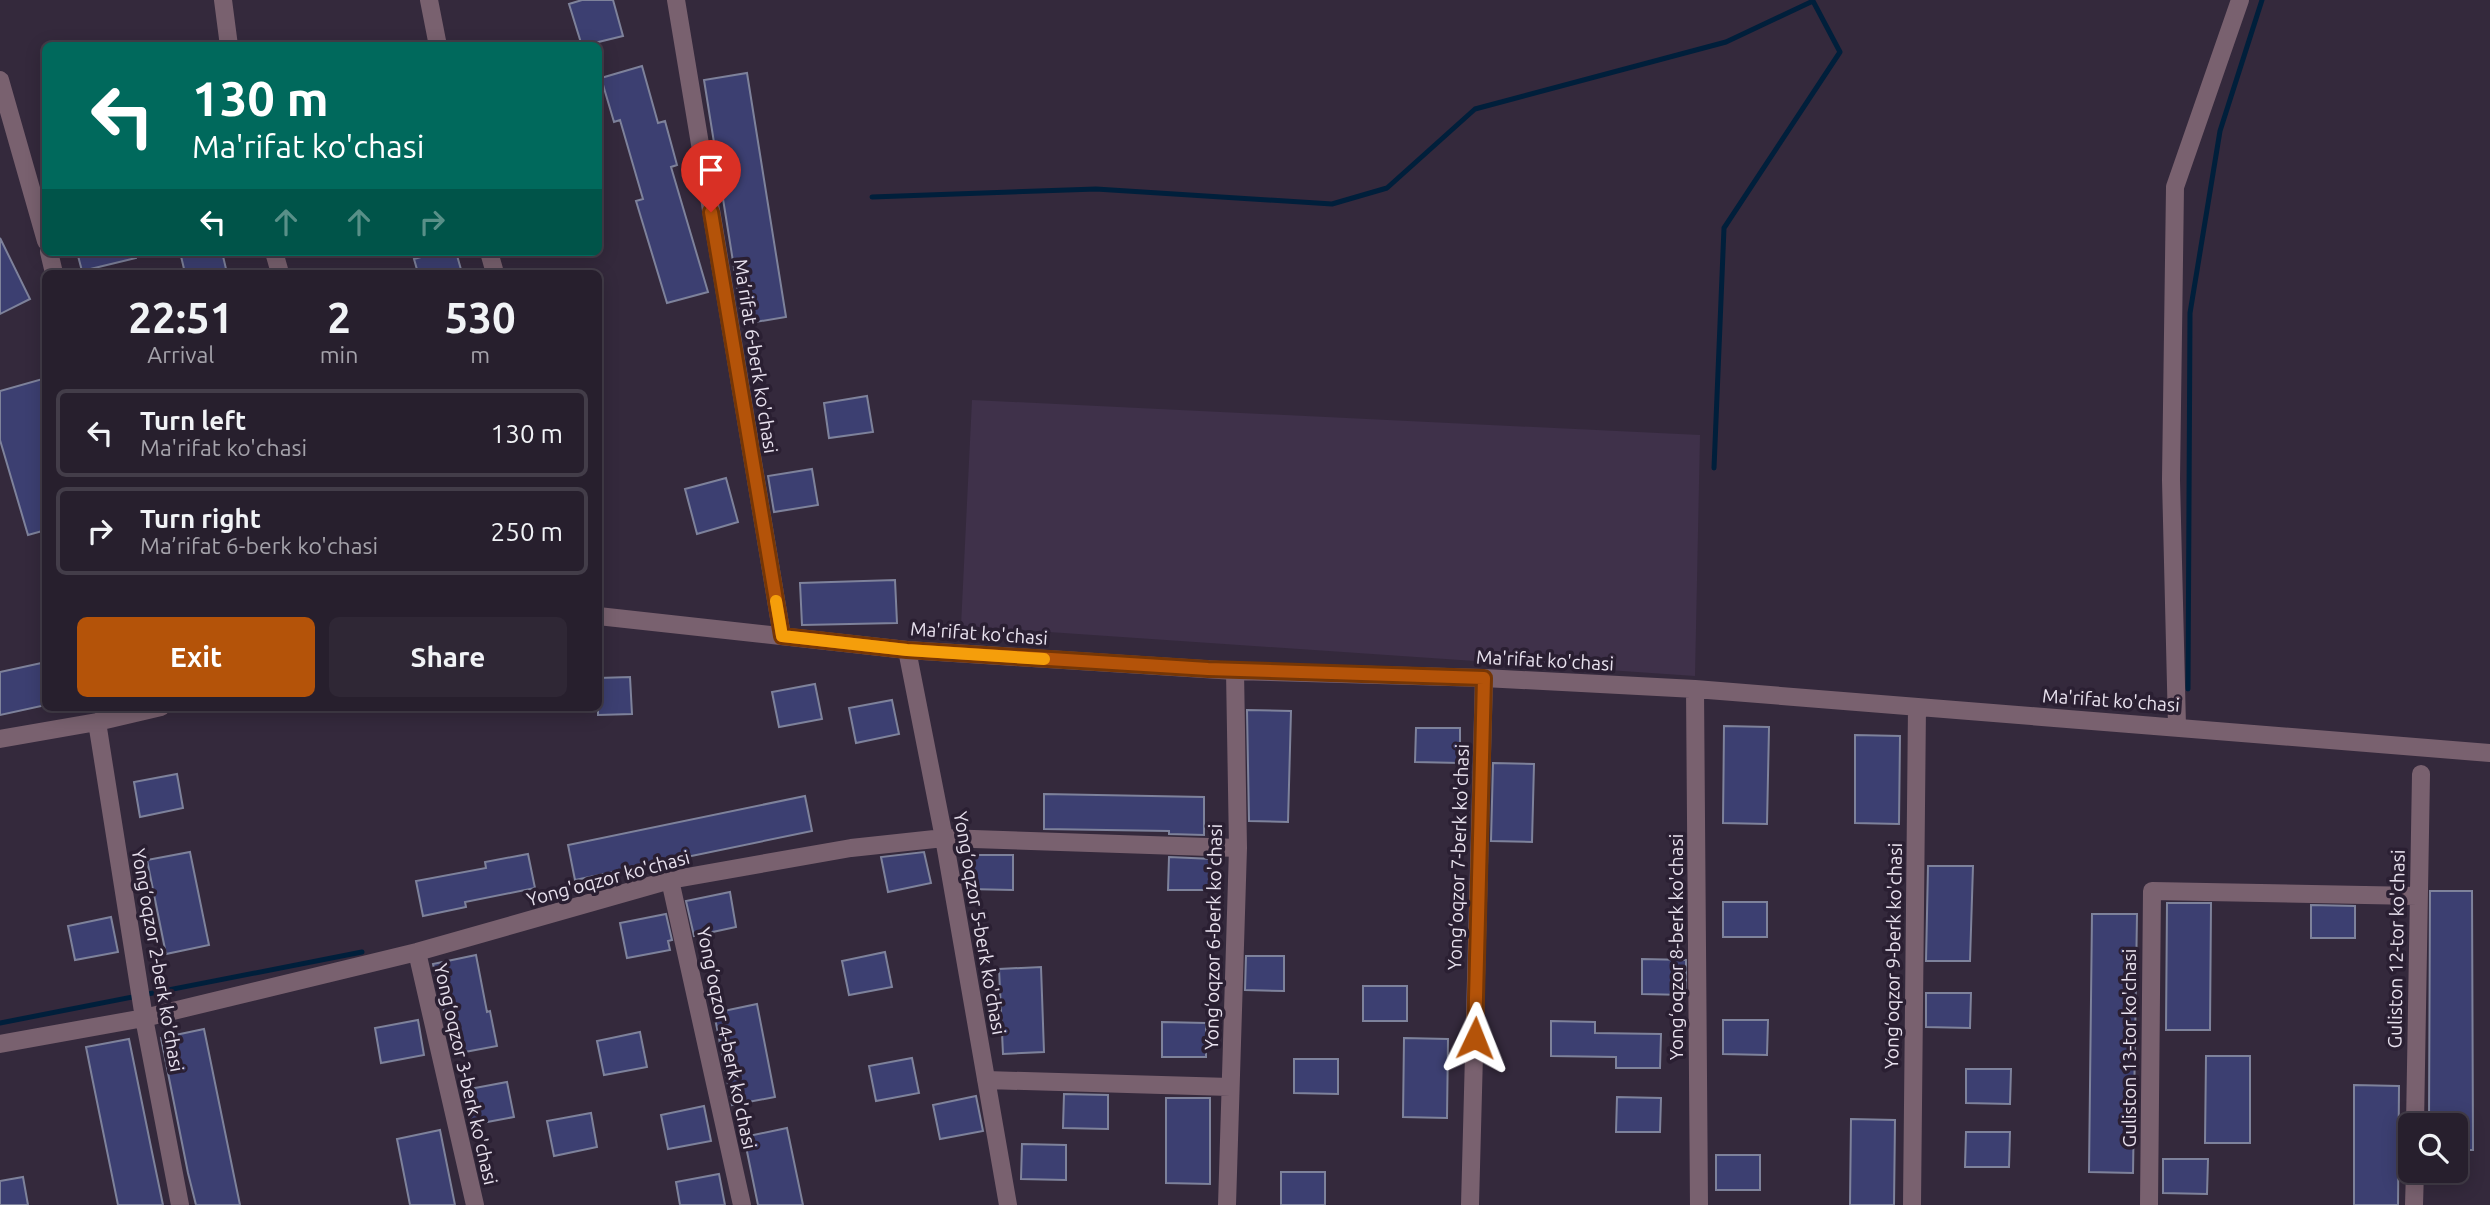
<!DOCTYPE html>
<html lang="en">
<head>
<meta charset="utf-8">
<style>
  body { margin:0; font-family:Ubuntu,sans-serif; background:#2f2735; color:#f1f3f6; height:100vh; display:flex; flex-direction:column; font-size:26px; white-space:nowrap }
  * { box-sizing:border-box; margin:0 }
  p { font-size:23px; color:#a4a2aa }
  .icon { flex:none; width:38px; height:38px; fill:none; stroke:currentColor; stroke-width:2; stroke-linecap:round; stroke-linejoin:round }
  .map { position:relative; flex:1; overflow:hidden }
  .side { position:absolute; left:42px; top:270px; width:560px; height:441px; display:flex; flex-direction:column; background:#271f2d; border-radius:10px; box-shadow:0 4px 18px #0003,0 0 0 2px #433d49 }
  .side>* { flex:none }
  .hud { position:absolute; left:42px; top:42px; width:560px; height:214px; border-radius:10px; box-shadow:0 4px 18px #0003,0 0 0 2px #433d49; background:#00695c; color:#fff; overflow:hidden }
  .buttons { position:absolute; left:2398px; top:1113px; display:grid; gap:14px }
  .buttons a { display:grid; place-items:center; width:70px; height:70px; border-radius:10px; background:#271f2d; box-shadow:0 4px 18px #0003,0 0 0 2px #433d49; font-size:35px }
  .pin { position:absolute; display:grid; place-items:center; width:60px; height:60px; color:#fff; margin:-72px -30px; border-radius:50% 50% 50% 0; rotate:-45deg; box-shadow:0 0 7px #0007 }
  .pin .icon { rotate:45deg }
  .me { position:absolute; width:77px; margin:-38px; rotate:2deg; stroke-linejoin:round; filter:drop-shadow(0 0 5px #0008) }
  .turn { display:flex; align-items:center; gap:24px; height:147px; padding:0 35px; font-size:32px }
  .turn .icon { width:91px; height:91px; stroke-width:2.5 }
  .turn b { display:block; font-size:49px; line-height:60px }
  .lanes { display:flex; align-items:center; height:66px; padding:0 35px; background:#0003; justify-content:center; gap:35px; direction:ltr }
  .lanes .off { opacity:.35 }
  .eta { display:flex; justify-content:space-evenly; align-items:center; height:119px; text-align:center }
  .eta b { font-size:42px; font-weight:600; line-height:49px }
  .primary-button { display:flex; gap:14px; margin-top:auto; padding:14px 35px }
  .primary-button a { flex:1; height:80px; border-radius:10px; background:#b45309; color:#fff; font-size:28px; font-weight:600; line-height:80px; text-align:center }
  .primary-button a+a { background:#2f2735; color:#f1f3f6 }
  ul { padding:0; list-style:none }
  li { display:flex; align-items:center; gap:21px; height:88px; margin:0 14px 10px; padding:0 21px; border:4px solid #433d49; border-radius:10px }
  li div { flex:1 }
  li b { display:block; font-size:26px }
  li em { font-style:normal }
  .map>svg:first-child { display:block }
  .built { fill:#3f314a }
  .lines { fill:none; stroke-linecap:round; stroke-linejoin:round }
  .stream { stroke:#001f3b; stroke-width:5 }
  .building { fill:#3c3f71; stroke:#7e829b; stroke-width:2 }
  .minor { stroke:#79616f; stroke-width:18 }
  .route-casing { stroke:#753606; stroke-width:18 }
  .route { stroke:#b45309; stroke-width:12 }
  .slow { stroke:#f59e0b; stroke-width:12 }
  .labels { text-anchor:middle; stroke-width:7; stroke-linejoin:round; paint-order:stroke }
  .street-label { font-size:19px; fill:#e8e1ee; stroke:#2a1f32 }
</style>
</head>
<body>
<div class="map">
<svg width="2490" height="1205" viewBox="0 0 2490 1205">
  <rect width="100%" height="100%" fill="#34293c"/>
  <path class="built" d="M972,400L1700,435L1695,676L961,626Z"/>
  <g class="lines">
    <path class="stream" d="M872,197L1096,189L1332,204L1387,188L1475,109L1726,42L1813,1L1840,52L1724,228L1714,468
      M2188,689L2190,313L2220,131L2262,0
      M0,1023L362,952"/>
  </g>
  <path class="building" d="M582,0H613L623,36L582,46L569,4Z
    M642,66L658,123L665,121L677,165L671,167L708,292L667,303L636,201L643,199L620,120L614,122L601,78Z
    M747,73L786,317L743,324L704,80Z
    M0,238L30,299L0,314Z
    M77,252H136V258L82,271Z
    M180,252H222L227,273H185Z
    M439,252H456L462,273H418L414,259Z
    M46,378V530L28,535L0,440V391Z
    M867,396L873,432L829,438L824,403Z
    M812,469L818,505L774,512L768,476Z
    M726,478L738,522L697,534L685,489Z
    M895,580L897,623L802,625L800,583Z
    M46,662V705L0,715V672Z
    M630,677L632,714L598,715V678Z
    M815,684L822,719L779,727L772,692Z
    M892,700L899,734L856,743L849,708Z
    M1247,710L1291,711L1288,822L1249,821Z
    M1724,726L1769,727L1767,824L1723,823Z
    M1416,728H1460V763L1415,762Z
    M1855,735L1900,736L1899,824L1855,823Z
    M1493,763L1534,764L1532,842L1491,841Z
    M177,774L183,808L140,817L134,782Z
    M1044,794L1204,797V835L1169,834V831L1044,829Z
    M805,796L812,831L575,880L568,845Z
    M190,852L209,945L166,954L147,860Z
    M924,852L931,883L888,892L881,857Z
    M528,854L535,888L465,902L466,907L423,916L416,881L486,868L485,862Z
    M969,855H1013V890L968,889Z
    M1169,857L1213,859V890H1168Z
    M1928,866H1973L1970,961H1926Z
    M2430,891H2472L2473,1150H2455V1125H2429Z
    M730,892L736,927L694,936L686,901Z
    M1723,902H1767V937H1723Z
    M2167,903H2211L2210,1030H2166Z
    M2311,905L2355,906V938H2311Z
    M666,914L672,940L668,941L670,950L627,958L620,923Z
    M2092,914H2137L2133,1173L2089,1172Z
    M111,917L118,952L75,960L68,926Z
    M885,952L892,987L849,995L842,961Z
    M476,955L487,1012L490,1011L497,1046L454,1054L433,964Z
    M1246,956H1284V991L1245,990Z
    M1642,959L1686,960V995L1642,994Z
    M1041,967L1044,1052L1003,1054L999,969Z
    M1363,986H1407V1021H1363Z
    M1926,993H1971L1970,1028L1926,1027Z
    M757,1004L775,1097L732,1105L714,1013Z
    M418,1020L424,1055L381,1063L375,1028Z
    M1723,1020H1768L1767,1055L1723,1054Z
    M1551,1021L1595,1022V1033L1661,1034L1660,1068H1616V1057L1551,1056Z
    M1162,1022L1206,1023V1057H1162Z
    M204,1029L234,1176L240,1205H196L188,1173L161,1038Z
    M640,1032L647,1067L604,1075L597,1041Z
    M1404,1038L1448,1039L1447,1118L1403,1117Z
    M129,1039L152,1152L163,1205H118L93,1082L86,1047Z
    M2206,1056H2250V1143H2205Z
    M912,1058L919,1093L876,1101L869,1066Z
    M1294,1059H1338V1094L1294,1093Z
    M1966,1069H2011L2010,1104L1966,1103Z
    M507,1082L514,1117L471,1125L464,1090Z
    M2354,1085L2399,1086L2398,1205H2354Z
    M1064,1094L1108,1095V1129L1063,1128Z
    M976,1096L983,1131L940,1139L933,1105Z
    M1617,1097L1661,1098L1660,1132H1616Z
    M1166,1098H1210V1184L1166,1183Z
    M704,1106L711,1141L668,1149L661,1115Z
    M591,1113L597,1147L554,1156L547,1121Z
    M1851,1119L1895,1120L1894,1205H1850Z
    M787,1128L803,1205H758L744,1137Z
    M440,1130L455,1205H410L397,1139Z
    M1966,1132H2010L2009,1167H1965Z
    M1022,1144L1066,1145V1180L1021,1179Z
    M1716,1155H1760V1190H1716Z
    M2163,1159H2208L2207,1194L2163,1193Z
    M1281,1172H1325V1205H1281Z
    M719,1174L725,1205H680L676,1182Z
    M23,1177L28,1205H0V1181Z"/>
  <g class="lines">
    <path class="minor" d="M223,0L229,46
      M429,0L438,46
      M676,0L782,636
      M0,80L46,241
      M49,252L54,273
      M274,252L280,273
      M489,252L495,273
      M598,616L907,650L1235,671L1484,678L1695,689L2490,753
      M907,650L944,838L1008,1205
      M1695,689L1699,1205
      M97,722L144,1018L180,1205
      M2177,726L2171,480L2175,187L2240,0
      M0,739L97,722L161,707
      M670,880L742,1205
      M417,952L475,1205
      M0,1044L144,1018L417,952L670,880L851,848L944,838L1238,848
      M986,1080L1230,1087
      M2415,1125L2421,774
      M1227,1205L1238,848L1235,671
      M1470,1205L1484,678
      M1912,1205L1917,707
      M2149,1205L2152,891L2417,896
      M2414,1205L2415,1171"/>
  </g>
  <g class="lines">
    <g class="route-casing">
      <path id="route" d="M711,212L782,636L907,650L1208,669L1484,678L1475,1038"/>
    </g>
    <use href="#route" class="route"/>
    <path class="slow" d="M776,601L782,636L907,650L1044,659"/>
  </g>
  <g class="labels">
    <g class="street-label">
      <text transform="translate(756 356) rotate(81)" y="7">Ma’rifat 6-berk ko'chasi</text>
      <text transform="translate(979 633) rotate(4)" y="7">Ma'rifat ko'chasi</text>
      <text transform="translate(1545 660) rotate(3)" y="7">Ma'rifat ko'chasi</text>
      <text transform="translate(2111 700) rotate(4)" y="7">Ma'rifat ko'chasi</text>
      <text transform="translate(1458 857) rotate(-88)" y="7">Yong‘oqzor 7-berk ko'chasi</text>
      <text transform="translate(608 878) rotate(-15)" y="7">Yong'oqzor ko'chasi</text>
      <text transform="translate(980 923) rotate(80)" y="7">Yong‘oqzor 5-berk ko'chasi</text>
      <text transform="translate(1213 937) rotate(-89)" y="7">Yong‘oqzor 6-berk ko'chasi</text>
      <text transform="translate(1676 947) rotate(-90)" y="7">Yong‘oqzor 8-berk ko'chasi</text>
      <text transform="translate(2396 949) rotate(-89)" y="7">Guliston 12-tor ko'chasi</text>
      <text transform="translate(1893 956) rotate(-89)" y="7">Yong‘oqzor 9-berk ko'chasi</text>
      <text transform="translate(158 960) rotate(80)" y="7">Yong‘oqzor 2-berk ko'chasi</text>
      <text transform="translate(727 1038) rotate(78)" y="7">Yong‘oqzor 4-berk ko'chasi</text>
      <text transform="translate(2129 1048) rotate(-90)" y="7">Guliston 13-tor ko'chasi</text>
      <text transform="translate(466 1074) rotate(77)" y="7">Yong‘oqzor 3-berk ko'chasi</text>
    </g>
  </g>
</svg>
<div class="buttons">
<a><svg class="icon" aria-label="search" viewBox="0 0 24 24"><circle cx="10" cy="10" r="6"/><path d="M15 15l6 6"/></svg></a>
</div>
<div class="pin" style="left:711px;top:212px;background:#d93025"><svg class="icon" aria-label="arrive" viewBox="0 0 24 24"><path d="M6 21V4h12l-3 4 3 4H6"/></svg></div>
<svg class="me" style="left:1475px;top:1038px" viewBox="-20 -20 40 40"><path d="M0-17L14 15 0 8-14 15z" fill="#b45309" stroke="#fff" stroke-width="4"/></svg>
<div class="hud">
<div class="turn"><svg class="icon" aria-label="left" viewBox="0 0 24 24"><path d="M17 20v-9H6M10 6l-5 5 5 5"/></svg><div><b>130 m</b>Ma'rifat ko'chasi</div></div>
<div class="lanes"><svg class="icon" aria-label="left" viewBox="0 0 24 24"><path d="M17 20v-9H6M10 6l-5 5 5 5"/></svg><svg class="icon off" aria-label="ahead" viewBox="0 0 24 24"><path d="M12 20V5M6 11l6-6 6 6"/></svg><svg class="icon off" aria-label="ahead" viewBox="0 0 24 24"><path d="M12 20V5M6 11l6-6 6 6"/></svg><svg class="icon off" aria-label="right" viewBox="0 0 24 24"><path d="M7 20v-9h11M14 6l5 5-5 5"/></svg></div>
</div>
<section class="side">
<div class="eta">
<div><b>22:51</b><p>Arrival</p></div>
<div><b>2</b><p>min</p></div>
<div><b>530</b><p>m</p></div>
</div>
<ul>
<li><svg class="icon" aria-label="left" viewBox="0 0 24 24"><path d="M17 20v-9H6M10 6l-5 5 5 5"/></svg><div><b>Turn left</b><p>Ma'rifat ko'chasi</p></div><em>130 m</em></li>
<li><svg class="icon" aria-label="right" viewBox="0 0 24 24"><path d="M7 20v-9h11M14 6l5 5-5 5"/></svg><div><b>Turn right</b><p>Ma’rifat 6-berk ko'chasi</p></div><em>250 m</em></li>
</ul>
<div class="primary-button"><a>Exit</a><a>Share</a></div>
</section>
</div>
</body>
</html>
